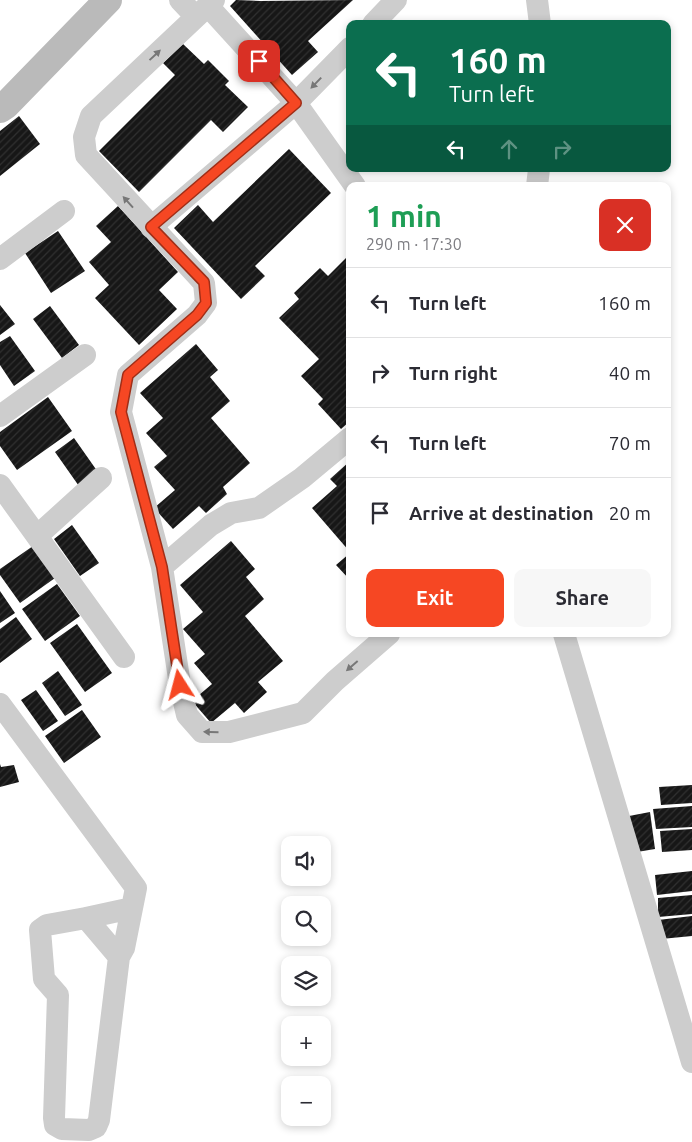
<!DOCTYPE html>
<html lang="en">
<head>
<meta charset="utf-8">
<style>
  body { margin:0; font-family:Ubuntu,sans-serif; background:#f7f7f7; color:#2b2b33; height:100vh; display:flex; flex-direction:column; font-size:19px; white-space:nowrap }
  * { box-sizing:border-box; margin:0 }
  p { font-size:16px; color:#7c7c81 }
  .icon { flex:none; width:28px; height:28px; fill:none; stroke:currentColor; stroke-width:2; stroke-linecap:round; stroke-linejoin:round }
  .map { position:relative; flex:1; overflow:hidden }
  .details { position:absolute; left:346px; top:182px; width:325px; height:455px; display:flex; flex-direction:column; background:#fff; border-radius:10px; box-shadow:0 2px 8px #0003 }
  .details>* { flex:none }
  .guide { position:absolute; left:346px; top:20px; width:325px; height:152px; border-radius:10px; box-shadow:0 2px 8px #0003; background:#0b6e4f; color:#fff; overflow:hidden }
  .tools { position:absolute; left:281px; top:836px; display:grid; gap:10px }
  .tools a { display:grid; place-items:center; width:50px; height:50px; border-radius:10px; background:#fff; box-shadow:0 2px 8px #0003; font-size:25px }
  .pin { position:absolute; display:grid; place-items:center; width:42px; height:42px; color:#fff; margin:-21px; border-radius:10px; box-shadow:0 2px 8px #0006 }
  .me { position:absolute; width:55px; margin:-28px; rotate:351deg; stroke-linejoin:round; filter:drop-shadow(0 0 4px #0008) }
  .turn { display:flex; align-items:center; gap:18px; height:105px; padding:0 20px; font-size:22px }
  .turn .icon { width:65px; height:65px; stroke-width:2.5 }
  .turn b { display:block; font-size:35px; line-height:42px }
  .lanes { display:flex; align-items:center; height:48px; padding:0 20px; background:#0003; justify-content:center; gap:25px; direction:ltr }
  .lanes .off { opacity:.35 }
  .round { display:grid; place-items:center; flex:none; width:52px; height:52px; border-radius:10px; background:#f7f7f7 }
  .overview { display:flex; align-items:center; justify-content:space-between; height:85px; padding:0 20px }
  h1 { font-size:30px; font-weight:700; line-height:38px; color:#1e9e55 }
  .primary-button { display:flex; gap:10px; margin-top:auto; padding:10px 20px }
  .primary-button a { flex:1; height:58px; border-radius:10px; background:#f64723; color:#fff; font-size:20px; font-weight:700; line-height:58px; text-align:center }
  .primary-button a+a { background:#f7f7f7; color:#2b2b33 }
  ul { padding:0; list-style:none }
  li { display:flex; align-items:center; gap:15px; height:70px; padding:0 20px; border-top:1px solid #e1e1e2 }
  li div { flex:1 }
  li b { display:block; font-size:19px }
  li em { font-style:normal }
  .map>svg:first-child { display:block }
  .building { fill:url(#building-hatch) }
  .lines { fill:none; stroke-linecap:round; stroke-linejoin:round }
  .street { stroke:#cdcdcd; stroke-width:22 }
  .secondary { stroke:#bababa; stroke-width:28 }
  .oneway { fill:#777 }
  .route-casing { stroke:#a02e17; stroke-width:12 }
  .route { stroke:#f64723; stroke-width:9 }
</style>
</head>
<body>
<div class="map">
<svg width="692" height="1142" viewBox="0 0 692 1142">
  <defs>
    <pattern id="building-hatch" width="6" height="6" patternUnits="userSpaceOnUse" patternTransform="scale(1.25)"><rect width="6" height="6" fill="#171717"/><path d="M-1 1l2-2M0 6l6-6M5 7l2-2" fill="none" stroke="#303030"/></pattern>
  </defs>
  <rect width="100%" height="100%" fill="#fff"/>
  <path class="building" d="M236,0L260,1L353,0L308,41L318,52L292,75L230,6Z
    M183,44L204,64L208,60L229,81L225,85L248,107L223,132L211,120L139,192L99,151L175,75L163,63Z
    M19,116L40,144L0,176V131Z
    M289,149L331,193L255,266L265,276L241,299L174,228L198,205L213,222Z
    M118,206L178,272L159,290L177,309L139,345L95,298L109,285L89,262L111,242L96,226Z
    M58,231L85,271L51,293L25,253Z
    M350,254V421L341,429L318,404L323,399L301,376L319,359L279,318L299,299L294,293L320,268L328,276Z
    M0,305L15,324L0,335Z
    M50,306L79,345L62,358L33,319Z
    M10,336L35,371L14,386L0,365V342Z
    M196,344L218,370L210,377L230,401L211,418L250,463L223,487L227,494L206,513L199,506L173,529L154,508L175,490L154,467L167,456L146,433L163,418L140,393Z
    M48,397L72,431L17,470L0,446V432Z
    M74,438L100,475L81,489L55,452Z
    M350,461V552L312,508L337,486L330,479Z
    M72,525L99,563L80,576L54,539Z
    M231,541L255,569L246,577L264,599L245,616L283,661L258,682L267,692L244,713L235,703L211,723L192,701L212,684L194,663L205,654L183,629L203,612L180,585Z
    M33,546L55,578L20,603L0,575V569Z
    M350,553V580L336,565Z
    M57,584L80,616L45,641L22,609Z
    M0,591L15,613L0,623Z
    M16,617L32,639L0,663V629Z
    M77,624L112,673L85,692L50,643Z
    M58,671L82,705L65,716L42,683Z
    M36,690L58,721L43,731L21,700Z
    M82,710L101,737L64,763L45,736Z
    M0,764L1,767L14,765L19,782L0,787Z
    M692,785V803L661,805L659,787Z
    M692,806V827L656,829L653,809Z
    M650,812L655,849L637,852L629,816Z
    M692,829V850L662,852L660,831Z
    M692,871V891L657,895L655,875Z
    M692,895V914L658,917V898Z
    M692,916V936L661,939L658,920Z"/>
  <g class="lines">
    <path class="street" d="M180,0L196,17
      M214,0L91,116L84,137L86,155L204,283L206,303L197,315L128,375L121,412L162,567L180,685L187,715L202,732H229L303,713L335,681L389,634
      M537,0L540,24
      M373,24L396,0
      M350,48L296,103L355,186
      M537,186L539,169
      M151,227L296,103L208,6
      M0,259L64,211
      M0,416L85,355
      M0,485L124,657
      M37,536L101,478
      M162,567L211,525L231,513L259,508L302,478L350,438
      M564,634L692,1062
      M0,704L136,888L124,948L119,957L99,1120L96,1127L89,1130L62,1129L55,1125L54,1118L58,995L44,979L40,930L47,925L86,918L119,957
      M86,918L132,908"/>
    <path class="secondary" d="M0,109L6,105L108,0"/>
  </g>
  <defs><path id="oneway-solid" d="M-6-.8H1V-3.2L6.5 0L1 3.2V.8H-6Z" transform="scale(1.25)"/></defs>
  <g class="oneway">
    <use href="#oneway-solid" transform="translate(155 55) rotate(-43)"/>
    <use href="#oneway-solid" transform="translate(316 83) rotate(134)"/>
    <use href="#oneway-solid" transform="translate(128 202) rotate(-132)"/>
    <use href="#oneway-solid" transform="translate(352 666) rotate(139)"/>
    <use href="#oneway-solid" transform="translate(211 732) rotate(-179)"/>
  </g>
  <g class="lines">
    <g class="route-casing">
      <path id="route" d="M180,685L162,567L121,412L128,375L197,315L206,303L204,282L151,227L296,103L259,61"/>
    </g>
    <use href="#route" class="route"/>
  </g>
</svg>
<div class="tools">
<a><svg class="icon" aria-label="sound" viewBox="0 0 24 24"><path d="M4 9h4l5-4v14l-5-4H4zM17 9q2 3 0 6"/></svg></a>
<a><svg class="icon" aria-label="search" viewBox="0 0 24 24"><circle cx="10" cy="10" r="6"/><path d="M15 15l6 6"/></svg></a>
<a><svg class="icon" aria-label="layers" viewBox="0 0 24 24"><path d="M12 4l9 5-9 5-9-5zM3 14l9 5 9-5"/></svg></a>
<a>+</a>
<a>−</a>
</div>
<div class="pin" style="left:259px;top:61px;background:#d93025"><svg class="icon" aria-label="arrive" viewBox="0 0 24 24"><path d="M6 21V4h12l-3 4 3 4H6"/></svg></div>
<svg class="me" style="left:180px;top:685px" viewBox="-20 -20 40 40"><path d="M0-17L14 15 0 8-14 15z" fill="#f64723" stroke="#fff" stroke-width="4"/></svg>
<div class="guide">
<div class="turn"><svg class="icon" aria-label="left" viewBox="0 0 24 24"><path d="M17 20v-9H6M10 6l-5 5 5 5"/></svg><div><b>160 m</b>Turn left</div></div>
<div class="lanes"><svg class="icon" aria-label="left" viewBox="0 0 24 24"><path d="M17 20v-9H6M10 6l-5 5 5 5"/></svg><svg class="icon off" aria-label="ahead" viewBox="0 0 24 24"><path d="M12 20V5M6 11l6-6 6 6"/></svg><svg class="icon off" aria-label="right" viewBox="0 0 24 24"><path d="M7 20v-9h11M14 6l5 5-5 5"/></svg></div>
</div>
<section class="details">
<div class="overview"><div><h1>1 min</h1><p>290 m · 17:30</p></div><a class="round" style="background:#d93025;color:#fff"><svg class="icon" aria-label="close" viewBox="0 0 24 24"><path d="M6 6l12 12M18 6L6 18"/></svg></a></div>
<ul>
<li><svg class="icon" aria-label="left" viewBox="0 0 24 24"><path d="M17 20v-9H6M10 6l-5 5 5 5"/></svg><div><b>Turn left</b></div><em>160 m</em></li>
<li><svg class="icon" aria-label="right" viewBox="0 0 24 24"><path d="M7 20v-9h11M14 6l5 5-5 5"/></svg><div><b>Turn right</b></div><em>40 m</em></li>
<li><svg class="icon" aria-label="left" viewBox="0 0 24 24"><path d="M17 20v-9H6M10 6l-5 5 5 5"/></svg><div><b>Turn left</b></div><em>70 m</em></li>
<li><svg class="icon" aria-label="arrive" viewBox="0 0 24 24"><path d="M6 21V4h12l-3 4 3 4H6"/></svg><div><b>Arrive at destination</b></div><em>20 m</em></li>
</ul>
<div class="primary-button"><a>Exit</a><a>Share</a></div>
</section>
</div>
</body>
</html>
